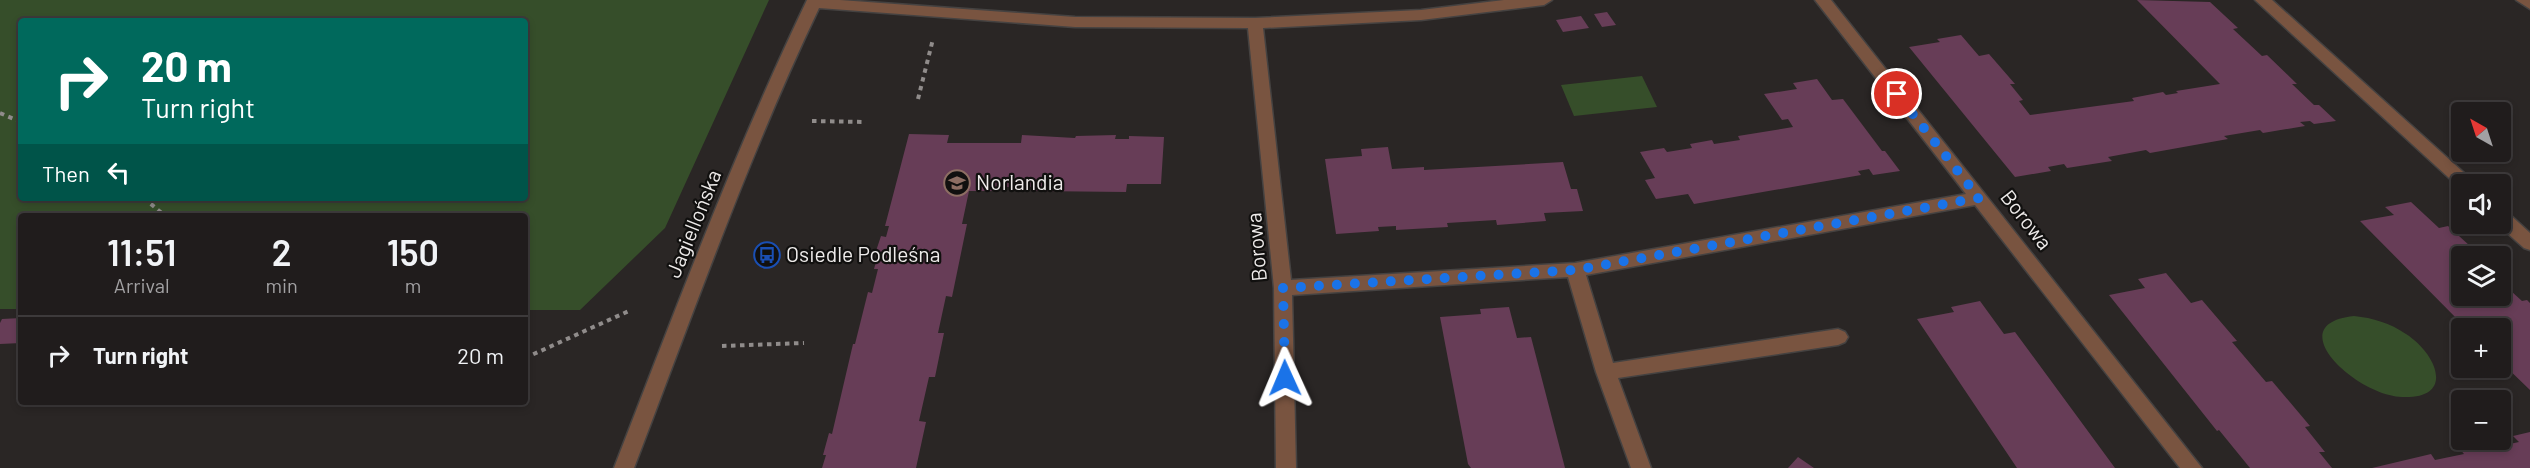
<!DOCTYPE html>
<html lang="en">
<head>
<meta charset="utf-8">
<style>
  body { margin:0; font-family:Barlow,sans-serif; background:#2d2929; color:#f1f3f6; height:100vh; display:flex; flex-direction:column; font-size:22px; white-space:nowrap }
  * { box-sizing:border-box; margin:0 }
  p { font-size:20px; color:#a2a1a3 }
  .icon { flex:none; width:33px; height:33px; fill:none; stroke:currentColor; stroke-width:2; stroke-linecap:round; stroke-linejoin:round }
  .map { position:relative; flex:1; overflow:hidden }
  .side { position:absolute; left:18px; top:213px; width:510px; height:192px; display:flex; flex-direction:column; background:#201c1c; border-radius:6px; box-shadow:0 3px 9px #0003,0 0 0 2px #3d3a3b }
  .side>* { flex:none }
  .top-card { position:absolute; left:18px; top:18px; width:510px; height:183px; border-radius:6px; box-shadow:0 3px 9px #0003,0 0 0 2px #3d3a3b; background:#00695c; color:#fff; overflow:hidden }
  .needle { width:39px; rotate:321deg }
  .controls { position:absolute; left:2451px; top:102px; display:grid; gap:12px }
  .controls a { display:grid; place-items:center; width:60px; height:60px; border-radius:6px; background:#201c1c; box-shadow:0 3px 9px #0003,0 0 0 2px #3d3a3b; font-size:30px }
  .pin { position:absolute; display:grid; place-items:center; width:51px; height:51px; color:#fff; margin:-26px; border:3px solid #fff; border-radius:50%; box-shadow:0 2px 6px #0007 }
  .me { position:absolute; width:66px; margin:-33px; rotate:359deg; stroke-linejoin:round; filter:drop-shadow(0 0 4px #0008) }
  .turn { display:flex; align-items:center; gap:21px; height:126px; padding:0 24px; font-size:27px }
  .turn .icon { width:78px; height:78px; stroke-width:2.5 }
  .turn b { display:block; font-size:42px; line-height:51px }
  .then { display:flex; align-items:center; height:57px; padding:0 24px; background:#0003; gap:12px; font-size:22px }
  .eta { display:flex; justify-content:space-evenly; align-items:center; height:102px; text-align:center }
  .eta b { font-size:36px; font-weight:600; line-height:42px }
  ul { padding:0; list-style:none }
  li { display:flex; align-items:center; gap:18px; height:78px; padding:0 24px; border-top:2px solid #3d3a3b }
  li div { flex:1 }
  li b { display:block; font-size:22px }
  li em { font-style:normal }
  .map>svg:first-child { display:block }
  .green { fill:#364e2a; fill-rule:evenodd }
  .building { fill:#673d57 }
  .lines { fill:none; stroke-linecap:round; stroke-linejoin:round }
  .minor-casing { stroke:#454241; stroke-width:3 }
  .path { stroke:#908c8b; stroke-width:4; stroke-dasharray:4.5 4.5; stroke-linecap:butt }
  .minor { fill:#795440; fill-rule:evenodd }
  .route { stroke:#1a73e8; stroke-width:10; stroke-dasharray:0 18 }
  .labels { text-anchor:middle; stroke-width:4.5; stroke-linejoin:round; paint-order:stroke }
  .poi-label { font-size:21px; fill:#eeebea; stroke:#11100f; text-anchor:start }
  .street-label { font-size:21px; fill:#eeebea; stroke:#11100f }
</style>
</head>
<body>
<div class="map">
<svg width="2530" height="468" viewBox="0 0 2530 468">
  <rect width="100%" height="100%" fill="#2a2625"/>
  <path class="green" d="M0,0H769L665,228L580,310H525V216H21V309H0ZM21,21H525V198H21Z
    M1642,76L1657,107L1574,116L1561,85Z
    M2354,316C2373,318 2390,323 2406,334C2437,354 2456,399 2402,397C2357,396 2278,324 2354,316Z"/>
  <path class="building" d="M2137,0L2210,2L2238,28L2233,29L2262,56L2267,55L2297,84H2292L2314,105H2319L2336,121L2314,124L2310,121L2300,122L2305,126L2263,133L2260,130L2224,136L2228,139L2150,153L2146,150L2108,157L2112,161L2067,168L2064,164L2048,167L2051,171L2015,177L1909,47L1940,42L1937,39L1961,35L1979,56L1989,54L2015,84H2010L2023,100L2019,101L2030,115L2134,101L2132,98L2163,92L2166,95L2178,93L2176,91L2220,84Z
    M1607,12L1616,25L1602,27L1594,14Z
    M1581,16L1589,28L1563,32L1556,20Z
    M1817,79L1832,100L1843,99L1882,151H1885L1900,171L1873,175L1869,169L1858,171L1861,175L1694,204L1688,194L1656,199L1645,180L1655,178L1640,152L1664,148L1667,152L1692,148L1690,144L1712,140L1714,144L1740,140L1738,136L1793,127L1788,119L1782,120L1764,94L1797,89L1793,83Z
    M909,134L949,135L947,143H1021L1022,135L1075,138L1076,136L1116,135L1115,139H1129V136L1164,137L1161,184H1127L1126,192L1035,191L1036,187H992V191H969L962,224H967L952,297L946,296L938,333H944L935,377H929L919,421L926,422L916,468H822L826,455H823L829,433L832,434L853,344H855L868,292L872,293L878,269H874L879,251H876L881,236L886,237L889,226H885Z
    M1388,147L1392,169L1424,167V170L1563,162L1571,189H1577L1583,211L1544,213L1546,221L1497,225L1496,220L1447,223L1448,227L1396,230V226L1378,227L1379,231L1336,234L1325,159L1362,156L1361,149Z
    M2411,202L2439,228L2448,226L2481,256H2462V296H2500V281L2522,301L2527,300L2530,303V390L2500,361V328H2466L2360,221L2394,215L2385,207Z
    M2166,273L2191,303L2202,300L2237,341L2232,342L2266,382L2272,381L2310,426L2305,427L2325,452H2319L2332,468H2250L2219,430L2217,431L2109,295L2145,288L2138,279Z
    M1980,301L2004,334L2015,332L2115,468H2017L1917,319L1954,312L1951,307Z
    M1509,307L1517,338L1531,337L1565,468H1471L1468,464L1440,317L1481,314L1480,309Z
    M21,318V343L0,344V323L2,319Z
    M2530,432V468H2372L2431,454L2435,460L2464,454L2459,448L2486,443L2491,448L2519,442L2513,436Z
    M1798,457L1814,468H1788Z"/>
  <g class="lines">
    <g class="minor-casing">
      <path id="minor" d="M807,0H840L1075,17L1255,18L1421,10L1504,0H1552L1544,5L1421,20L1263,28L1291,280L1575,263L1966,194L1815,0H1831L2202,468H2180L1975,205L1586,275L1613,363L1838,329L1845,332L1848,337L1845,342L1838,345L1618,378L1651,468H1631L1596,372L1568,277L1292,295L1296,468H1276L1274,288L1248,28L1075,27L819,8C748,157 693,314 634,468H614C675,311 734,152 807,0Z
        M2255,0H2272L2472,180L2474,184H2462L2460,188Z
        M2516,0H2530V9Z
        M2500,210L2506,211L2530,233V250L2524,248L2497,224H2500Z"/>
    </g>
    <path class="path" d="M918,99L933,39
      M0,113L21,122
      M812,121L866,122
      M144,198L165,216
      M722,346L804,343
      M525,358L631,310"/>
    <use href="#minor" class="minor"/>
  </g>
  <g class="lines">
    <path class="route" d="M1285,378L1283,288L1575,270L1979,198L1897,94"/>
  </g>
  <defs>
    <g id="school-ring" transform="scale(1.35)"><circle r="9.5" fill="#11100f" stroke="#8d6e63" stroke-width="1.5"/><path d="M0-5L7-2L0 1L-7-2ZM-4 1L0 2.5L4 1V4Q0 6-4 4Z" fill="#8d6e63"/></g>
    <g id="bus-ring" transform="scale(1.35)"><circle r="9.5" fill="#11100f" stroke="#1a4fb4" stroke-width="1.5"/><path d="M-5-6H5V4H4V6H2V4H-2V6H-4V4H-5ZM-3.5-4V0h7V-4ZM-3.5 1.2v1.5H-2V1.2ZM2 1.2v1.5H3.5V1.2Z" fill="#1a4fb4"/></g>
  </defs>
  <g fill-rule="evenodd">
    <use href="#school-ring" x="957" y="183"/>
    <use href="#bus-ring" x="767" y="255"/>
  </g>
  <g class="labels">
    <g class="poi-label">
      <text x="976" y="190">Norlandia</text>
      <text x="786" y="262">Osiedle Podleśna</text>
    </g>
    <g class="street-label">
      <text transform="translate(2026 220) rotate(52)" y="7">Borowa</text>
      <text transform="translate(694 224) rotate(-68)" y="7">Jagiellońska</text>
      <text transform="translate(1257 247) rotate(-95)" y="7">Borowa</text>
    </g>
  </g>
</svg>
<div class="controls">
<a><svg class="needle" viewBox="-14 -14 28 28"><path d="M0-13l5 13h-10z" fill="#e53935"/><path d="M0 13l5-13h-10z" fill="#a2a1a3"/></svg></a>
<a><svg class="icon" aria-label="sound" viewBox="0 0 24 24"><path d="M4 9h4l5-4v14l-5-4H4zM17 9q2 3 0 6"/></svg></a>
<a><svg class="icon" aria-label="layers" viewBox="0 0 24 24"><path d="M12 4l9 5-9 5-9-5zM3 14l9 5 9-5"/></svg></a>
<a>+</a>
<a>−</a>
</div>
<div class="pin" style="left:1897px;top:94px;background:#d93025"><svg class="icon" aria-label="arrive" viewBox="0 0 24 24"><path d="M6 21V4h12l-3 4 3 4H6"/></svg></div>
<svg class="me" style="left:1285px;top:378px" viewBox="-20 -20 40 40"><path d="M0-17L14 15 0 8-14 15z" fill="#1a73e8" stroke="#fff" stroke-width="4"/></svg>
<div class="top-card">
<div class="turn"><svg class="icon" aria-label="right" viewBox="0 0 24 24"><path d="M7 20v-9h11M14 6l5 5-5 5"/></svg><div><b>20 m</b>Turn right</div></div>
<div class="then">Then<svg class="icon" aria-label="left" viewBox="0 0 24 24"><path d="M17 20v-9H6M10 6l-5 5 5 5"/></svg></div>
</div>
<section class="side">
<div class="eta">
<div><b>11:51</b><p>Arrival</p></div>
<div><b>2</b><p>min</p></div>
<div><b>150</b><p>m</p></div>
</div>
<ul>
<li><svg class="icon" aria-label="right" viewBox="0 0 24 24"><path d="M7 20v-9h11M14 6l5 5-5 5"/></svg><div><b>Turn right</b></div><em>20 m</em></li>
</ul>
</section>
</div>
</body>
</html>
